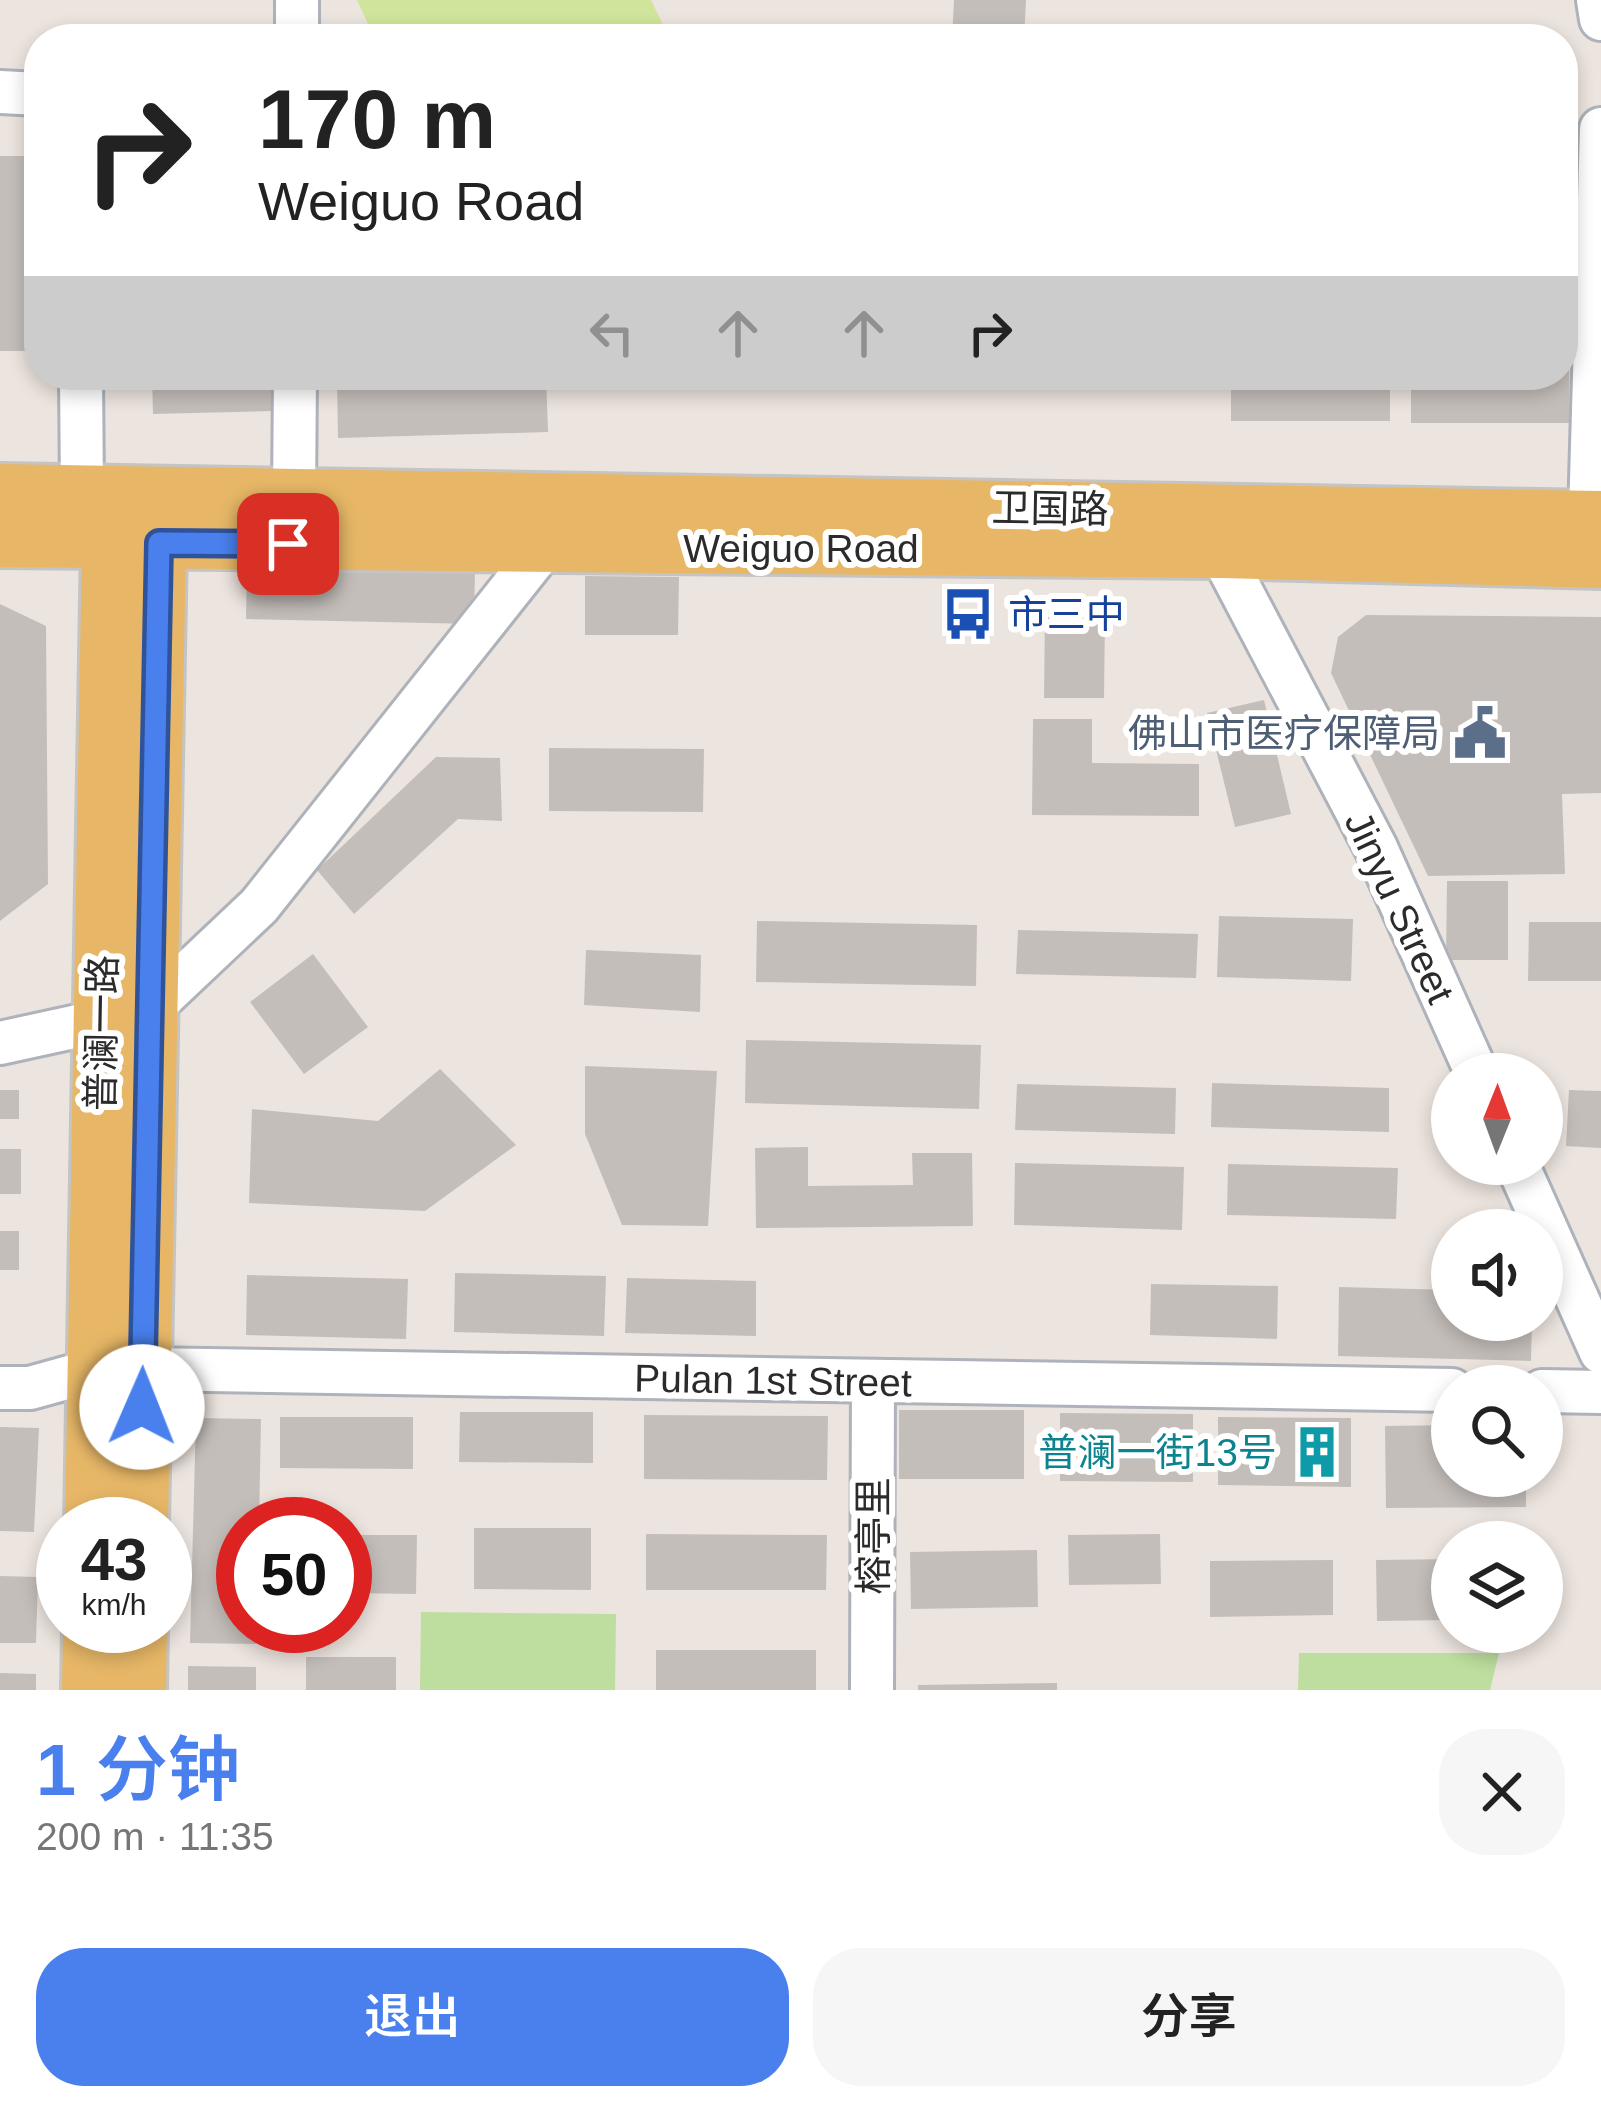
<!DOCTYPE html>
<html lang="zh">
<head>
<meta charset="utf-8">
<style>
  body { margin:0; font-family:Helvetica,"Noto Sans SC",sans-serif; background:#f6f6f6; color:#222; height:100vh; display:flex; flex-direction:column; font-size:45px; white-space:nowrap }
  * { box-sizing:border-box; margin:0 }
  p { font-size:39px; color:#767676 }
  .icon { flex:none; width:66px; height:66px; fill:none; stroke:currentColor; stroke-width:2; stroke-linecap:round; stroke-linejoin:round }
  .map { position:relative; height:1690px; overflow:hidden }
  .sheet { display:flex; flex-direction:column; background:#fff; flex:1 }
  .sheet>* { flex:none }
  .hud { position:absolute; left:24px; top:24px; width:1554px; height:366px; border-radius:48px; box-shadow:0 6px 18px #0003; background:#fff; color:#222; overflow:hidden }
  .needle { width:78px; rotate:1deg }
  .controls { position:absolute; left:1431px; top:1053px; display:grid; gap:24px }
  .controls a { display:grid; place-items:center; width:132px; height:132px; border-radius:50%; background:#fff; box-shadow:0 6px 18px #0003; font-size:60px }
  .speed { position:absolute; left:36px; top:1497px; display:flex; gap:24px; font-size:60px; font-weight:700; text-align:center }
  .speed>* { display:grid; place-content:center; width:156px; height:156px; border-radius:50%; background:#fff; box-shadow:0 6px 18px #0003; line-height:1 }
  .speed small { font-size:30px; font-weight:400 }
  .speed .limit { border:18px solid #d22; background:#fff; color:#111 }
  .pin { position:absolute; display:grid; place-items:center; width:102px; height:102px; color:#fff; margin:-51px; border-radius:24px; box-shadow:0 6px 18px #0006 }
  .me { position:absolute; width:132px; margin:-66px; rotate:1deg; stroke-linejoin:round; filter:drop-shadow(0 0 9px #0008) }
  .turn { display:flex; align-items:center; gap:42px; height:252px; padding:0 36px; font-size:54px }
  .turn .icon { width:156px; height:156px; stroke-width:2.5 }
  .turn b { display:block; font-size:84px; line-height:102px }
  .lanes { display:flex; align-items:center; height:114px; padding:0 36px; background:#0003; justify-content:center; gap:60px; direction:ltr }
  .lanes .off { opacity:.35 }
  .round { display:grid; place-items:center; flex:none; width:126px; height:126px; border-radius:48px; background:#f6f6f6 }
  .headline { display:flex; align-items:center; justify-content:space-between; height:204px; padding:0 36px }
  h1 { font-size:72px; font-weight:600; line-height:90px; color:#4980ee }
  .primary-button { display:flex; gap:24px; margin-top:auto; padding:24px 36px }
  .primary-button a { flex:1; height:138px; border-radius:48px; background:#4980ee; color:#fff; font-size:48px; font-weight:600; line-height:138px; text-align:center }
  .primary-button a+a { background:#f6f6f6; color:#222 }
  .map>svg:first-child { display:block }
  .green { fill:#bdde9e }
  .pitch { fill:#d0e59b }
  .building { fill:#c4beba }
  .lines { fill:none; stroke-linecap:round; stroke-linejoin:round }
  .minor-casing { stroke:#aeb2ba; stroke-width:48 }
  .major-casing { stroke:#c4c4c4; stroke-width:60 }
  .minor { stroke:#fff; stroke-width:42 }
  .major { stroke:#e7b767; stroke-width:54 }
  .route-casing { stroke:#2f539b; stroke-width:30 }
  .route { stroke:#4980ee; stroke-width:21 }
  .labels { text-anchor:middle; stroke-width:12; stroke-linejoin:round; paint-order:stroke }
  .street-label { font-size:39px; fill:#2b2b2b; stroke:#fff }
  .transit-label { font-size:39px; fill:#164399; stroke:#fff; text-anchor:start }
  .service-label { font-size:39px; fill:#4e5e75; stroke:#fff; text-anchor:end }
  .culture-label { font-size:39px; fill:#0d838f; stroke:#fff; text-anchor:end }
</style>
</head>
<body>
<div class="map">
<svg width="1601" height="1690" viewBox="0 0 1601 1690">
  <rect width="100%" height="100%" fill="#ece4de"/>
  <path class="green" d="M421,1612L616,1614L615,1690H420Z
    M1299,1653H1499L1490,1690H1298Z"/>
  <path class="pitch" d="M357,0H651L670,39H375Z"/>
  <path class="building" d="M954,0H1026L1024,39H952Z
    M0,156H39V351H0Z
    M1563,362H1569L1570,423H1411V375H1563Z
    M152,375H271L272,411L153,414Z
    M546,375L548,432L338,438L337,377Z
    M1231,375H1390V421H1231Z
    M247,563L475,568L474,624L246,619Z
    M585,576L679,577L678,635H585Z
    M0,604L46,626L48,884L0,921Z
    M1045,611L1105,612L1104,698H1044Z
    M1366,615L1601,617V793L1562,794L1565,874L1428,876L1331,673L1338,637Z
    M1264,700L1291,814L1235,827L1207,713Z
    M1033,719H1092V763L1199,764V816L1032,815Z
    M549,748L704,749L703,812L549,811Z
    M436,757L500,758L502,821L458,819L354,914L317,870Z
    M1447,881H1508V960H1446Z
    M1219,916L1353,919L1351,981L1217,977Z
    M757,921L977,925L976,986L756,982Z
    M1529,922H1601V981H1528Z
    M1018,930L1198,934L1196,978L1016,974Z
    M586,950L701,955L700,1012L584,1005Z
    M313,954L368,1027L304,1074L250,1002Z
    M746,1040L981,1045L979,1109L745,1103Z
    M585,1066L717,1071L708,1226L622,1225L585,1134Z
    M440,1069L516,1145L425,1211L249,1203L252,1109L378,1121Z
    M1212,1083L1389,1088V1132L1211,1127Z
    M1017,1084L1176,1088L1175,1134L1015,1130Z
    M0,1090H19V1119H0Z
    M1569,1090L1601,1091V1148L1566,1146Z
    M808,1147V1186L913,1185L912,1153H972L973,1226L756,1228L755,1148Z
    M0,1149H21V1194H0Z
    M1015,1163L1184,1167L1182,1230L1014,1225Z
    M1228,1164L1398,1168L1396,1219L1227,1215Z
    M0,1231H19V1270H0Z
    M455,1273L606,1276L604,1336L454,1332Z
    M247,1275L408,1279L406,1339L246,1335Z
    M627,1278L756,1281V1336L625,1333Z
    M1151,1284L1278,1286L1277,1339L1150,1335Z
    M1339,1287L1452,1290V1320H1532L1531,1361L1338,1356Z
    M899,1410H1024V1479H899Z
    M460,1412H593V1463L459,1462Z
    M1060,1413L1193,1414V1482L1060,1481Z
    M644,1415L828,1416L827,1480L644,1479Z
    M280,1417H413V1469L280,1468Z
    M1218,1417L1351,1418V1487L1218,1485Z
    M196,1418L261,1419L259,1524H243V1626H257L256,1644L190,1643Z
    M1452,1425V1476H1526V1507L1386,1508L1385,1426Z
    M0,1427L39,1428L34,1532L0,1531Z
    M474,1528H591V1590L474,1589Z
    M646,1534L827,1535L826,1590H646Z
    M1160,1534L1161,1584L1069,1585L1068,1535Z
    M345,1535H417L416,1594L345,1593Z
    M1037,1550L1038,1607L911,1609L910,1552Z
    M1452,1559V1620L1377,1621L1376,1560Z
    M1333,1560V1615L1210,1617V1561Z
    M0,1576L38,1577L36,1643H0Z
    M656,1650H816V1690H656Z
    M306,1657H396V1690H306Z
    M188,1666L256,1667V1690H188Z
    M0,1673L36,1674V1690H0Z
    M1057,1683V1690H918V1685Z"/>
  <g class="lines">
    <g class="minor-casing">
      <path id="minor" d="M1598,0L1601,19
        M297,39V0
        M0,92L39,94
        M81,375L82,493
        M294,496L295,375
        M1590,517L1601,129
        M1220,551L1376,848L1477,1074
        M150,1009L259,906L545,546
        M0,1043L101,1021
        M1517,1164L1601,1352
        M0,1388H30L95,1370L143,1369L1452,1390
        M1542,1391L1601,1392
        M872,1690L873,1382"/>
    </g>
    <g class="major-casing">
      <path id="major" d="M0,491L1601,518
        M0,540L1220,551L1601,561
        M92,1524L109,542
        M141,1524L159,543L146,512
        M89,1690L90,1626
        M139,1690L140,1626"/>
    </g>
    <use href="#minor" class="minor"/>
    <use href="#major" class="major"/>
  </g>
  <g class="lines">
    <g class="route-casing">
      <path id="route" d="M142,1407L159,543L288,544"/>
    </g>
    <use href="#route" class="route"/>
  </g>
  <defs>
    <g id="bus-bare" transform="scale(4.14)"><path d="M-5-6H5V4H4V6H2V4H-2V6H-4V4H-5ZM-3.5-4V0h7V-4ZM-3.5 1.2v1.5H-2V1.2ZM2 1.2v1.5H3.5V1.2Z" fill="#1a4fb4" stroke="#fff" stroke-width="2.5" paint-order="stroke"/></g>
    <g id="civic-bare" transform="scale(4.14)"><path d="M-.6-6.5H3V-4.5H.6V-3L4-1V1h2V6H-6V1h2V-1L-.6-3ZM-1.2 2.5V6h2.4V2.5Z" fill="#5c6f8a" stroke="#fff" stroke-width="2.5" paint-order="stroke"/></g>
    <g id="building-bare" transform="scale(4.14)"><path d="M-4-6H4V6H1V3H-1V6H-4ZM-2.5-4.3h1.7v1.8h-1.7ZM.8-4.3h1.7v1.8H.8ZM-2.5-1h1.7V.8h-1.7ZM.8-1h1.7V.8H.8Z" fill="#0f9aa8" stroke="#fff" stroke-width="2.5" paint-order="stroke"/></g>
  </defs>
  <g fill-rule="evenodd">
    <use href="#bus-bare" x="968" y="614"/>
    <use href="#civic-bare" x="1480" y="733"/>
    <use href="#building-bare" x="1317" y="1452"/>
  </g>
  <g class="labels">
    <g class="street-label">
      <text transform="translate(1050 508) rotate(1)" y="14">卫国路</text>
      <text x="801" y="562">Weiguo Road</text>
      <text transform="translate(1400 907) rotate(65)" y="14">Jinyu Street</text>
      <text transform="translate(101 1033) rotate(-89)" y="14">普澜一路</text>
      <text transform="translate(773 1380) rotate(1)" y="14">Pulan 1st Street</text>
      <text transform="translate(873 1536) rotate(-90)" y="14">榕亭里</text>
    </g>
    <g class="transit-label">
      <text x="1008" y="628">市三中</text>
    </g>
    <g class="service-label">
      <text x="1440" y="747">佛山市医疗保障局</text>
    </g>
    <g class="culture-label">
      <text x="1277" y="1466">普澜一街13号</text>
    </g>
  </g>
</svg>
<div class="controls">
<a><svg class="needle" viewBox="-14 -14 28 28"><path d="M0-13l5 13h-10z" fill="#e53935"/><path d="M0 13l5-13h-10z" fill="#767676"/></svg></a>
<a><svg class="icon" aria-label="sound" viewBox="0 0 24 24"><path d="M4 9h4l5-4v14l-5-4H4zM17 9q2 3 0 6"/></svg></a>
<a><svg class="icon" aria-label="search" viewBox="0 0 24 24"><circle cx="10" cy="10" r="6"/><path d="M15 15l6 6"/></svg></a>
<a><svg class="icon" aria-label="layers" viewBox="0 0 24 24"><path d="M12 4l9 5-9 5-9-5zM3 14l9 5 9-5"/></svg></a>
</div>
<div class="speed"><div>43<small>km/h</small></div><div class="limit">50</div></div>
<div class="pin" style="left:288px;top:544px;background:#d93025"><svg class="icon" aria-label="arrive" viewBox="0 0 24 24"><path d="M6 21V4h12l-3 4 3 4H6"/></svg></div>
<svg class="me" style="left:142px;top:1407px" viewBox="-20 -20 40 40"><circle r="19" fill="#fff"/><path d="M0-13L10 11 0 6-10 11z" fill="#4980ee"/></svg>
<div class="hud">
<div class="turn"><svg class="icon" aria-label="right" viewBox="0 0 24 24"><path d="M7 20v-9h11M14 6l5 5-5 5"/></svg><div><b>170 m</b>Weiguo Road</div></div>
<div class="lanes"><svg class="icon off" aria-label="left" viewBox="0 0 24 24"><path d="M17 20v-9H6M10 6l-5 5 5 5"/></svg><svg class="icon off" aria-label="ahead" viewBox="0 0 24 24"><path d="M12 20V5M6 11l6-6 6 6"/></svg><svg class="icon off" aria-label="ahead" viewBox="0 0 24 24"><path d="M12 20V5M6 11l6-6 6 6"/></svg><svg class="icon" aria-label="right" viewBox="0 0 24 24"><path d="M7 20v-9h11M14 6l5 5-5 5"/></svg></div>
</div>
</div>
<section class="sheet">
<div class="headline"><div><h1>1 分钟</h1><p>200 m · 11:35</p></div><a class="round"><svg class="icon" aria-label="close" viewBox="0 0 24 24"><path d="M6 6l12 12M18 6L6 18"/></svg></a></div>
<div class="primary-button"><a>退出</a><a>分享</a></div>
</section>
</body>
</html>
